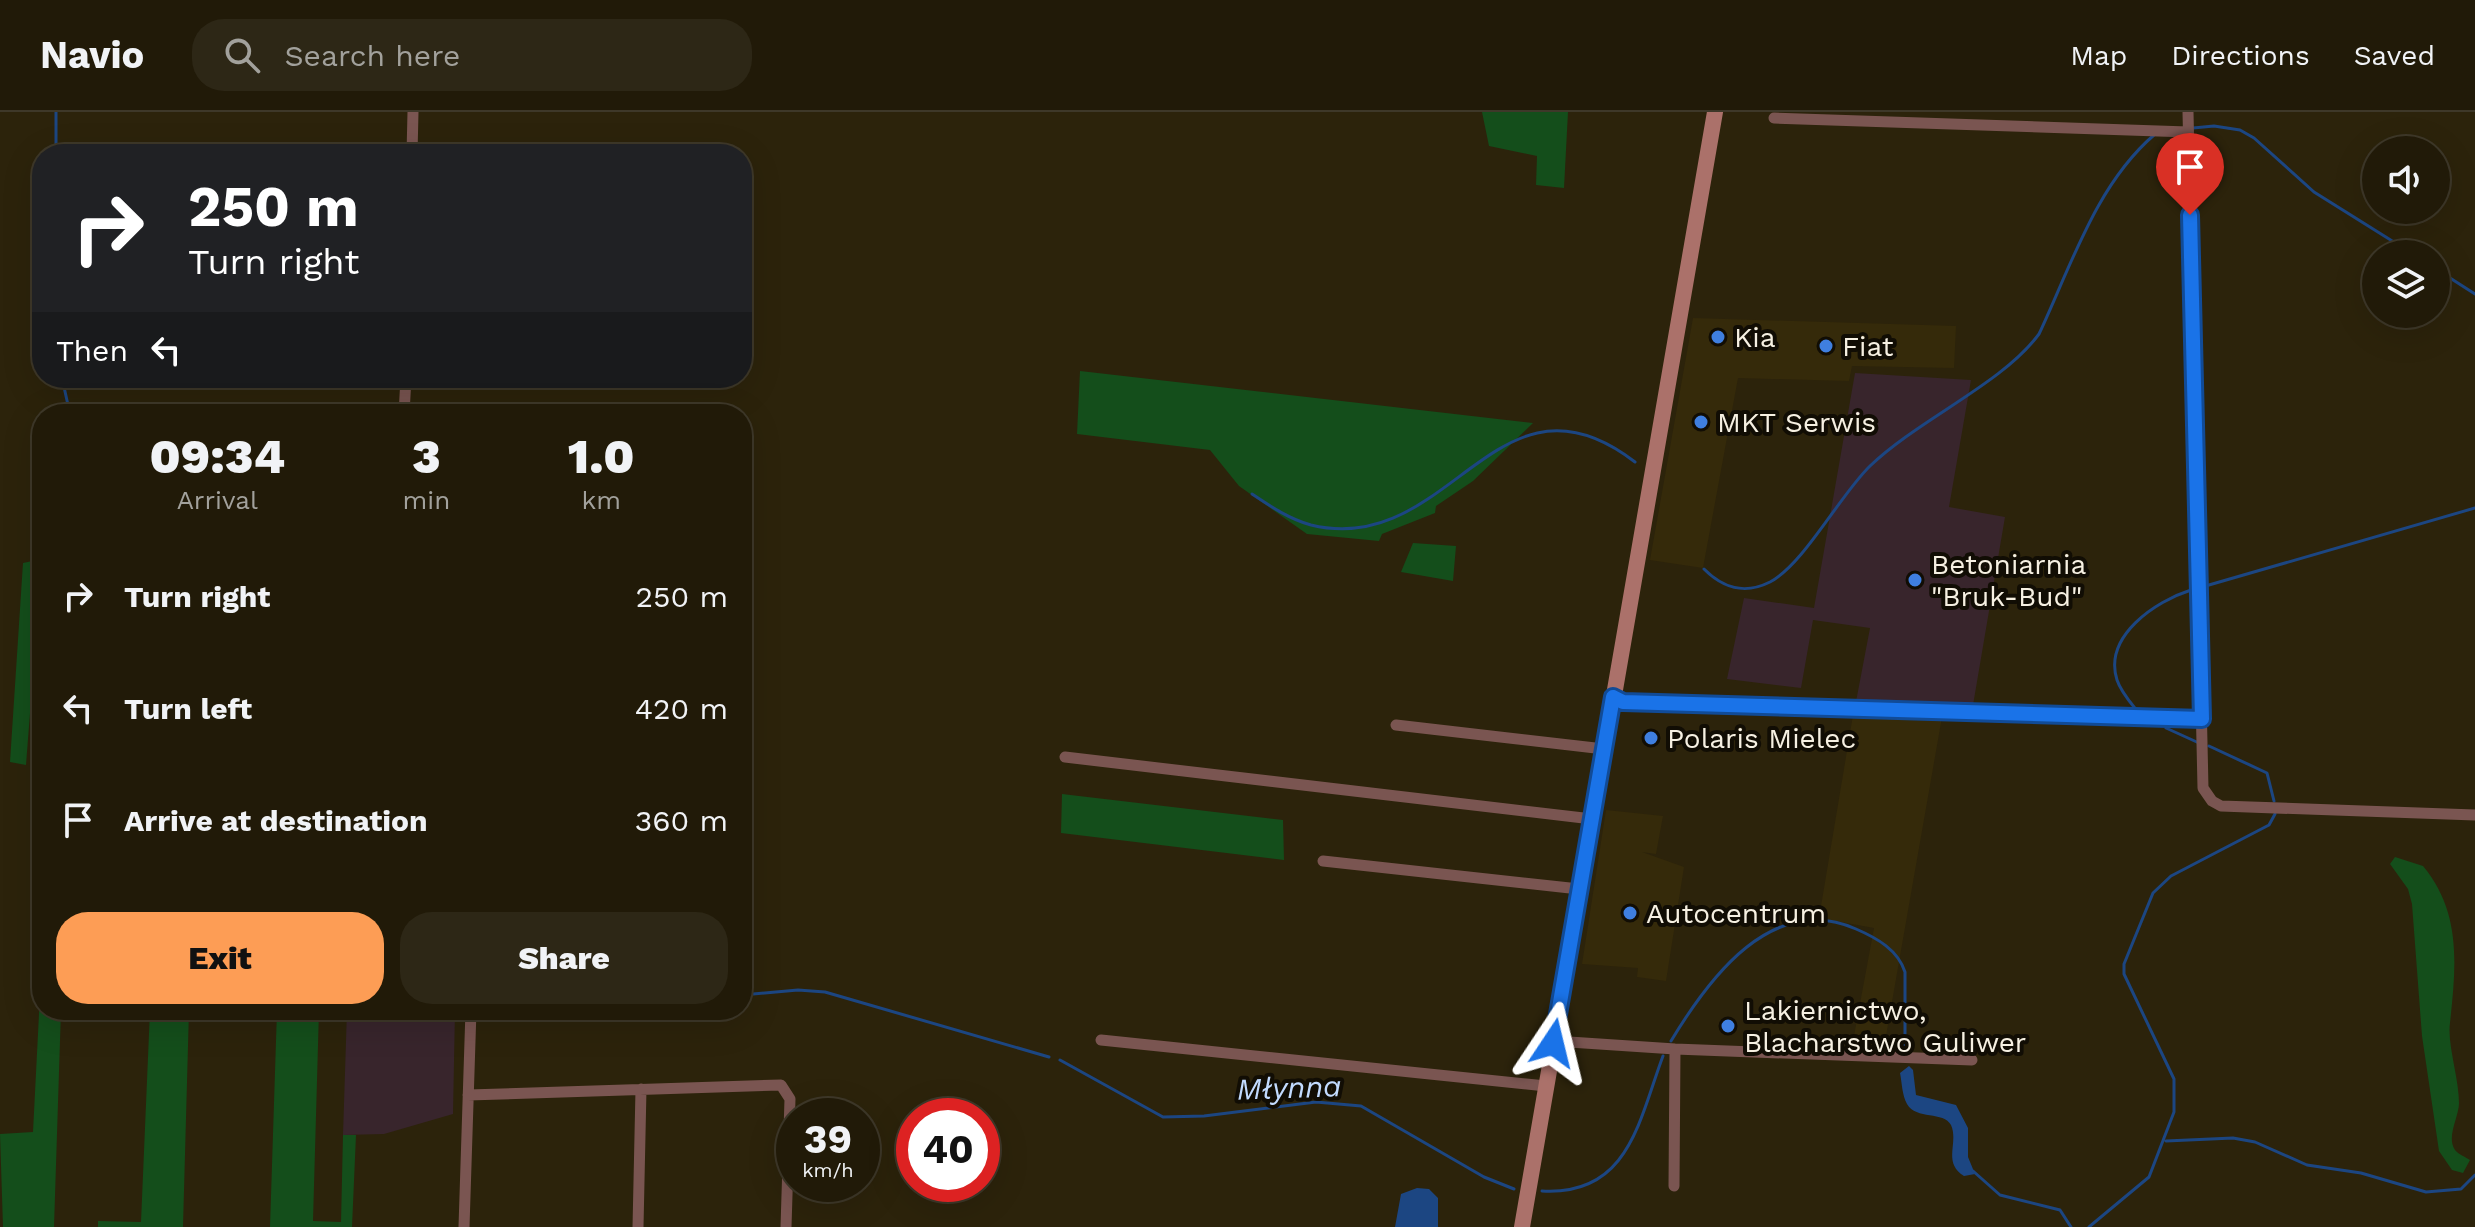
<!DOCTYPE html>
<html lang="en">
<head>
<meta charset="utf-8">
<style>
  body { margin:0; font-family:"Work Sans",sans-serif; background:#2d2716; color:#f1f3f6; height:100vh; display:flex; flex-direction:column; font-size:30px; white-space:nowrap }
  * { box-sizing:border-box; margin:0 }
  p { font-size:26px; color:#a2a19c }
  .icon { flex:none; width:44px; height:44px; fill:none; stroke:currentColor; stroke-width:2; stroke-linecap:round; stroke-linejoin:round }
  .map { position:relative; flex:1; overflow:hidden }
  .panel { position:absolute; left:32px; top:292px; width:720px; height:616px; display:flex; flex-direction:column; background:#211a08; border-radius:32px; box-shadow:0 8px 32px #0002,0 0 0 2px #3e3829 }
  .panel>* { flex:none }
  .top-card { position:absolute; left:32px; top:32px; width:720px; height:244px; border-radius:32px; box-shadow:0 8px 32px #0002,0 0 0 2px #3e3829; background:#202124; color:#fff; overflow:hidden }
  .fabs { position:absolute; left:2362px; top:24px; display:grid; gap:16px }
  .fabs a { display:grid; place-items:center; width:88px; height:88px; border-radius:50%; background:#211a08; box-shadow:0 8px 32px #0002,0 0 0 2px #3e3829; font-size:40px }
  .speed { position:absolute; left:776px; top:986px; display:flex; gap:16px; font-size:40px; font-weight:700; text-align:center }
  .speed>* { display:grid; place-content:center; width:104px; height:104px; border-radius:50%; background:#211a08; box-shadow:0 8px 32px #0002,0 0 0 2px #3e3829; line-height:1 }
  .speed small { font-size:20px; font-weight:400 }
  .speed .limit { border:12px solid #d22; background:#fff; color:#111 }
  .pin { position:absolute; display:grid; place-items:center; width:68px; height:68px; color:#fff; margin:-82px -34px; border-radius:50% 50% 50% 0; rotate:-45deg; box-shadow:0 0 8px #0007 }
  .pin .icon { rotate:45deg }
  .me { position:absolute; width:88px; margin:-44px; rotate:10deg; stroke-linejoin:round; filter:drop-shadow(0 0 6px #0008) }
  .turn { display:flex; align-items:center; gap:28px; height:168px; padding:0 24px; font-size:36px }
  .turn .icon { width:104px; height:104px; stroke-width:2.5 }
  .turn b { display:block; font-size:56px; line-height:68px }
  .then { display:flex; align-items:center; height:76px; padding:0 24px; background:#0003; gap:16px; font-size:30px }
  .eta { display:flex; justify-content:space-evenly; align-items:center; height:136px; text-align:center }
  .eta b { font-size:48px; font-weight:800; line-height:56px }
  .action { display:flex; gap:16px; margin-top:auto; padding:16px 24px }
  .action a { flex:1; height:92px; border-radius:32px; background:#fd9d55; color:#111; font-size:32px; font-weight:800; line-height:92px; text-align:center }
  .action a+a { background:#2d2716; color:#f1f3f6 }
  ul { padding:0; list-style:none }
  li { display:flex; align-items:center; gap:24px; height:112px; padding:0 24px }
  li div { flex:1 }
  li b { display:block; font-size:30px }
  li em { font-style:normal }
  header { display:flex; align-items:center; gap:48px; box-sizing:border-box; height:112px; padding:0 40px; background:#211a08; border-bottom:2px solid #3e3829 }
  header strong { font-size:38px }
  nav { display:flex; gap:44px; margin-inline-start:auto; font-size:28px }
  .search { width:560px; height:72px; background:#2d2716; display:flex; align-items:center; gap:20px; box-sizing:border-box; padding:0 28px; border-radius:32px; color:#a2a19c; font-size:30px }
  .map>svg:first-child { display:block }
  .built { fill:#352a0a }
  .industrial { fill:#38252c }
  .green { fill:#144e1b }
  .water { fill:#1c4682 }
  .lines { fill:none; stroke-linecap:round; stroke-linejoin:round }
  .stream { stroke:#1c4682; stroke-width:3 }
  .street { stroke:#7a5551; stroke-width:11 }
  .secondary { stroke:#ab716a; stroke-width:16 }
  .route-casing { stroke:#114b97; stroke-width:20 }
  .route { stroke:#1a73e8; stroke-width:14 }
  .shop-dot { fill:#3f7fe0; stroke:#110d04; stroke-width:3 }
  .labels { text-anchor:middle; stroke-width:8; stroke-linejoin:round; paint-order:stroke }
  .poi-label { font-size:28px; fill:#f6f0e2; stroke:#110d04; text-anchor:start }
  .water-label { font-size:30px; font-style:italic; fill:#c2dbff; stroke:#110d04 }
</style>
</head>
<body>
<header>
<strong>Navio</strong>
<div class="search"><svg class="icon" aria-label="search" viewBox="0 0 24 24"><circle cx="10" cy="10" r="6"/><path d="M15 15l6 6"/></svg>Search here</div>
<nav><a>Map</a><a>Directions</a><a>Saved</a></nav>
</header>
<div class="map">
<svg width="2475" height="1115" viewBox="0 0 2475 1115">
  <rect width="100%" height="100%" fill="#2c230b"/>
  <path class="built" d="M1693,206L1956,214L1954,256L1852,254L1849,269L1738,266L1703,456L1650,448Z
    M1853,603L1942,605L1883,941L1851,940L1874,816L1819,806Z
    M1606,698L1663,704L1656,742L1642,740L1684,755L1666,869L1637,865L1638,856L1582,852Z"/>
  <path class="industrial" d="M1855,261L1971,268L1949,395L2005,405L1972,599L1855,595L1870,516L1813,508L1801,576L1727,567L1744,486L1814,496Z
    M347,898H455L453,1002L384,1022L343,1023Z"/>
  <path class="green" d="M1482,0H1568L1564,76L1536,73L1537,44L1489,34Z
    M1080,259L1533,311L1473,369L1436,394L1435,401L1382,422L1379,429L1307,422L1239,374L1210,338L1077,322Z
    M1413,431L1456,434L1453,469L1401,460Z
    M42,447L26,653L10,650L23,451Z
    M1062,682L1283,708L1284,748L1061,721Z
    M2395,745L2423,754C2462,801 2456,854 2450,911C2447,932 2459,966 2459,991C2459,1005 2446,1025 2455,1038C2459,1043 2466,1045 2470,1048L2463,1061L2452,1058L2439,1039L2422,924L2412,792L2408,777L2390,752Z
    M42,843V898H61L54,1115H3L0,1022L33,1020Z
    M150,898H189L183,1115H98V1109L141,1110Z
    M277,898H319L313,1109L341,1110L343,1023H356L352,1115H270Z"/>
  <path class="water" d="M1909,954L1913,958L1916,983L1956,993L1968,1016V1045L1975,1062L1964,1064C1942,1050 1959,1031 1951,1013C1944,999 1916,1008 1907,992C1902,983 1902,971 1900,961Z
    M1417,1076L1429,1077L1438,1086V1115H1395L1401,1082Z"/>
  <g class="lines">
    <path class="stream" d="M2193,16L2214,14L2240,18L2254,26L2314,80L2413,142
      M56,42V0
      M2436,157L2475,182
      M62,266L70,302
      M1252,382C1270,394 1289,407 1311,413C1451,447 1496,243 1635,350
      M1704,457C1723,476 1744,483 1770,470C1804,452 1840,383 1870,354C1919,307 2002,272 2039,222C2071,154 2096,73 2154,23
      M2202,475L2475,396
      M2138,600C2130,590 2121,580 2117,568C2103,524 2156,489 2191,478
      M2166,616L2199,631
      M2209,634L2267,661L2274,689
      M742,883L798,878L825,880L1049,945
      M1671,929C1709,866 1772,780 1856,817C1877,826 1898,838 1905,860V941
      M1060,948L1163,1005L1204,1004L1316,990L1361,994L1484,1065L1514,1077
      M2166,1029L2233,1026L2255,1030L2307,1053L2361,1061L2426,1080L2461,1077L2475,1063
      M1973,1059L2000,1083L2060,1098L2071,1115
      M1542,1079C1629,1084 1639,1008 1663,944
      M2089,1115L2149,1065L2174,1000V967L2124,862V852L2153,781L2171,764L2269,713L2275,702"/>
    <path class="street" d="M2188,0L2203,676L2212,689L2221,694L2475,703
      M1774,6L2188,20
      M412,42L413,0
      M404,302L406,266
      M1613,585L1623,590L2202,607
      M1396,613L1604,637
      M1065,645L1592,707
      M1323,749L1579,777
      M1101,928L1546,974
      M1554,929L1675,937L1972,948
      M468,983L781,973L790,987L786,1115
      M1674,1074L1675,937
      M464,1115L471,898
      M638,1115L641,977"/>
    <path class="secondary" d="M1522,1115L1715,0"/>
  </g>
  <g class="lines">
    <g class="route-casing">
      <path id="route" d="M1553,931L1613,585L1623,590L2202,607L2190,103"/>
    </g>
    <use href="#route" class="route"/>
  </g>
  <g class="shop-dot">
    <circle cx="1718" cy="225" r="8"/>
    <circle cx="1826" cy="234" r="8"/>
    <circle cx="1701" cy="310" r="8"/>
    <circle cx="1915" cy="468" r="8"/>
    <circle cx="1651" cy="626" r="8"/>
    <circle cx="1630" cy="801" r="8"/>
    <circle cx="1728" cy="914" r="8"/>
  </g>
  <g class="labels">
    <g class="poi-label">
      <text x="1734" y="235">Kia</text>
      <text x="1842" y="244">Fiat</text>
      <text x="1717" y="320">MKT Serwis</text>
      <text x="1931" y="462">Betoniarnia<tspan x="1931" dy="32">"Bruk-Bud"</tspan></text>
      <text x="1667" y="636">Polaris Mielec</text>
      <text x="1646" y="811">Autocentrum</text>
      <text x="1744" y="908">Lakiernictwo,<tspan x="1744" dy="32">Blacharstwo Guliwer</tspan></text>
    </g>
    <g class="water-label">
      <text transform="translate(1289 976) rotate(-2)" y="10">Młynna</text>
    </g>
  </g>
</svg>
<div class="fabs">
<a><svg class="icon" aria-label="sound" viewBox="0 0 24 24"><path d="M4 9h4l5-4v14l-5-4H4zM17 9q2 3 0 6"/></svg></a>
<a><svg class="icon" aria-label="layers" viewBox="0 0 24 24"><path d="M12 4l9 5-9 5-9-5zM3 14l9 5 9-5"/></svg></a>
</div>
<div class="speed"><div>39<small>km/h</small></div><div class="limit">40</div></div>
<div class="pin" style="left:2190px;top:103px;background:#d93025"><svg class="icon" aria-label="arrive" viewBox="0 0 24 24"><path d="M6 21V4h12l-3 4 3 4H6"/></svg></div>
<svg class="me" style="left:1553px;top:931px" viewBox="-20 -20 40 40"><path d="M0-17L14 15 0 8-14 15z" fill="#1a73e8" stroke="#fff" stroke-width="4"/></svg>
<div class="top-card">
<div class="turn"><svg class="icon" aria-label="right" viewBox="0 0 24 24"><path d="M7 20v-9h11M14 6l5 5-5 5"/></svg><div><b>250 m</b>Turn right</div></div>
<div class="then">Then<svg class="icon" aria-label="left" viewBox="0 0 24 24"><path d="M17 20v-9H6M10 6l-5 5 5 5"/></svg></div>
</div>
<section class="panel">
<div class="eta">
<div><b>09:34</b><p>Arrival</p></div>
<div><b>3</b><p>min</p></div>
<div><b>1.0</b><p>km</p></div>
</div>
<ul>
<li><svg class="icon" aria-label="right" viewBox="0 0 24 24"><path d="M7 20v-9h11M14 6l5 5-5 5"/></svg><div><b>Turn right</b></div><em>250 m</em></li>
<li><svg class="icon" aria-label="left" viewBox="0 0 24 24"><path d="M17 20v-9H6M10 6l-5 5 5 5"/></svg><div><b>Turn left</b></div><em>420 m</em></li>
<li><svg class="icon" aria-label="arrive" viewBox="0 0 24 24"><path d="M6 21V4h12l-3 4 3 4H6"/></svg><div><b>Arrive at destination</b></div><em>360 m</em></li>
</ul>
<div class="action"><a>Exit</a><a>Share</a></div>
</section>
</div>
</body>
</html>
